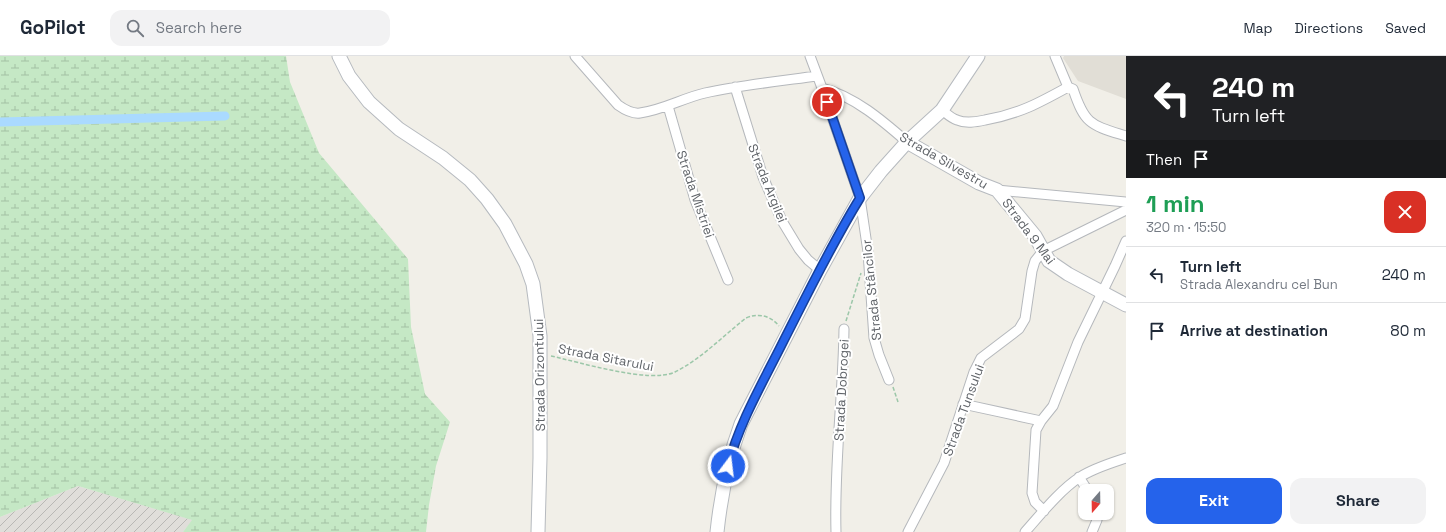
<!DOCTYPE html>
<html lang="en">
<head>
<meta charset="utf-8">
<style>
  body { margin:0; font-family:"Space Grotesk",sans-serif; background:#f2f2f3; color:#1f2937; height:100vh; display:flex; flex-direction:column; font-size:15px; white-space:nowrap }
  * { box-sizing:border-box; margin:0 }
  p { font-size:13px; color:#747a83 }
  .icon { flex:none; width:22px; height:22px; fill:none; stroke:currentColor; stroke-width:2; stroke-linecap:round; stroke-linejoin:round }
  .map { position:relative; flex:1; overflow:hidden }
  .sheet { display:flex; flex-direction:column; background:#fff; width:320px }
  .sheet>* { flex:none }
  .top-card { background:#202124; color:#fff; overflow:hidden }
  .needle { width:26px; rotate:200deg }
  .buttons { position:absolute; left:1078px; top:428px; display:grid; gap:8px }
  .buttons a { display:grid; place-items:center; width:36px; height:36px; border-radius:8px; background:#fff; box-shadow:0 1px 3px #0004; font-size:20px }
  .pin { position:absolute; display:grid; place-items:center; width:34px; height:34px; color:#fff; margin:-17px; border:2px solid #fff; border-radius:50%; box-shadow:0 1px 4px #0007 }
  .me { position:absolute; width:44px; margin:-22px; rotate:15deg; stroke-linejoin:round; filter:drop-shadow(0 0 3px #0008) }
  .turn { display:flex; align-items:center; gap:14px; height:84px; padding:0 20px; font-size:18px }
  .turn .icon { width:52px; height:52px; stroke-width:2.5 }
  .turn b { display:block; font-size:28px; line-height:34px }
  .then { display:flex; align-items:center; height:38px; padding:0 20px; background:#0003; gap:8px; font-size:15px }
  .round { display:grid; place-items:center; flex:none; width:42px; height:42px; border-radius:12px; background:#f2f2f3 }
  .summary { display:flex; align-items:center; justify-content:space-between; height:68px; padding:0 20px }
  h1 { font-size:24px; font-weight:700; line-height:30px; color:#1e9e55 }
  .cta { display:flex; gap:8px; margin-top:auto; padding:8px 20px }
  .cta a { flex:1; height:46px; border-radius:12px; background:#2563eb; color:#fff; font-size:16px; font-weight:700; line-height:46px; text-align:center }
  .cta a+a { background:#f2f2f3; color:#1f2937 }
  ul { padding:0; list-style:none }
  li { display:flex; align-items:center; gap:12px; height:56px; padding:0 20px; border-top:1px solid #e0e1e3 }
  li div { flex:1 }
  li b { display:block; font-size:15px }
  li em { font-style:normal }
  header { display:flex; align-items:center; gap:24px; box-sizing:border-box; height:56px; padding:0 20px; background:#fff; border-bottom:1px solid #e0e1e3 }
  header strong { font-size:19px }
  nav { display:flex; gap:22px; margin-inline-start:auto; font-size:14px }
  .search { width:280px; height:36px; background:#f2f2f3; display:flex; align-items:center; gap:10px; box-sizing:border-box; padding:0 14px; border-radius:12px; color:#747a83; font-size:15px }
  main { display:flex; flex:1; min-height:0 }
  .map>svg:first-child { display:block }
  .industrial { fill:url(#industrial-furrows) }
  .education { fill:#e1ded6 }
  .wetland { fill:url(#wetland-marsh) }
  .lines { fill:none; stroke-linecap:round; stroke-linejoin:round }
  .canal { stroke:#aadaff; stroke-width:9 }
  .street-casing { stroke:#b5b8bc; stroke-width:11 }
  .secondary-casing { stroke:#b6babf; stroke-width:15 }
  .path { stroke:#9cc7a9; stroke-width:1.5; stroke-dasharray:4 2; stroke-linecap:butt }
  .street { stroke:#fff; stroke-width:9 }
  .secondary { stroke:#fff; stroke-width:13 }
  .route-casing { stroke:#184099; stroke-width:10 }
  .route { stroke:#2563eb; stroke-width:7 }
  .labels { text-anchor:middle; stroke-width:4; stroke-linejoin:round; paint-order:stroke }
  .street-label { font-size:13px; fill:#5f6368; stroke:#fff }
</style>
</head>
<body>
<header>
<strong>GoPilot</strong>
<div class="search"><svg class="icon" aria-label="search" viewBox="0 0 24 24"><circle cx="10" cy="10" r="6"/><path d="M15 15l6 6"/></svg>Search here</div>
<nav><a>Map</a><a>Directions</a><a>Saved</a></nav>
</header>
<main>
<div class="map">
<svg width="1126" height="476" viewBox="0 0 1126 476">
  <defs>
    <pattern id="industrial-furrows" width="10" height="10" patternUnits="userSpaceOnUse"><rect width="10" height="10" fill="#e0deda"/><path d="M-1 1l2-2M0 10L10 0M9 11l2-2" fill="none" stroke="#b9b8b5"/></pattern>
    <pattern id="wetland-marsh" width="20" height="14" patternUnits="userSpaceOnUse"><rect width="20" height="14" fill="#c5e8c5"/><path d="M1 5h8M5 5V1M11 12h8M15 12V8" fill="none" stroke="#a3c0a4"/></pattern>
  </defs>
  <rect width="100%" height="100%" fill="#f1efe8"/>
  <path class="industrial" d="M78,430L193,464L183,476H0V461Z"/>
  <path class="education" d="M1064,0H1126V43L1078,25L1063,2Z"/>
  <path class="wetland" d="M0,0H286L290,26L319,97L408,203L411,271L425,338L450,366L436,410L429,449L426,476H183L192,464L78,430L0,461Z"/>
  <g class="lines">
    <path class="canal" d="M0,66L225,60"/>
    <g class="street-casing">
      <path id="street" d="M575,0L618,49C625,54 632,58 640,57C663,54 683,42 705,37C742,29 780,25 817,20
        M810,0L822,32L860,142L868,196L874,282L879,299L889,324
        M1055,0L1068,31L1073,33C1085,69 1091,69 1126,80
        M735,31L763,121L782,165L799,193L808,204L820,214
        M822,32C854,40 883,65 907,86
        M668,50L695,144L728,224
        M942,54C946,57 951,62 957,64C966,68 976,66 985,64C1019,58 1039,47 1068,31
        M997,134L1126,146
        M963,348L1041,365
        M1079,421L1088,435
        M1044,455L1035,446L1032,437L1036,374L1041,365L1053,350L1078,286L1115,210L1126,185
        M836,476C834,408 843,341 844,273
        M908,476L944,407L974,316L981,302L1019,273L1025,263L1032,215L1035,205L1043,195L1126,154
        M1025,476C1041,458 1060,434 1080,421C1094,412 1111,407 1126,402
        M1092,476L1097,464V457"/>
    </g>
    <g class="secondary-casing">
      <path id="secondary" d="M339,0L349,20L369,46L399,73L443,102L470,124L487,143L505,168L526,208L533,228L540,280V402L538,476
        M907,86L979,127L997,134L1035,180L1049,205L1068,218L1126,249
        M717,476C721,439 728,403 741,368L820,214L860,142L881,115L907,86L942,54L978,0"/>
    </g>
    <path class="path" d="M846,265L861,217
      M551,300C579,306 650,328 675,316C701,303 723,280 746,262C758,257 770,259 779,270
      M893,331L898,346"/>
    <use href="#street" class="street"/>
    <use href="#secondary" class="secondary"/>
  </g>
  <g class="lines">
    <g class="route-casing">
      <path id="route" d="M728,410C739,367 762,328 782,288C807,239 831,189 860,142L827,46"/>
    </g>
    <use href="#route" class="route"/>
  </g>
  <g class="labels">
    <g class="street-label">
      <text transform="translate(944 104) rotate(30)" y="5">Strada Silvestru</text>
      <text transform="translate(768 127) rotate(68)" y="5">Strada Argilei</text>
      <text transform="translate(696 138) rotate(71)" y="5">Strada Mistriei</text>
      <text transform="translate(1029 175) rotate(53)" y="5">Strada 9 Mai</text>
      <text transform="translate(871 234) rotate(-96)" y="5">Strada Stâncilor</text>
      <text transform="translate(606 301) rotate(11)" y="5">Strada Sitarului</text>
      <text transform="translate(539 319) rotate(-91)" y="5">Strada Orizontului</text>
      <text transform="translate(841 334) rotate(-87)" y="5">Strada Dobrogei</text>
      <text transform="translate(963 354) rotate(-70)" y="5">Strada Tunsului</text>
    </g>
  </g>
</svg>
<div class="buttons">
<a><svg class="needle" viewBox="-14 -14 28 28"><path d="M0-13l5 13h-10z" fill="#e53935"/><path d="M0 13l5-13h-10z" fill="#747a83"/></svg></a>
</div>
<div class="pin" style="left:827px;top:46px;background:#d93025"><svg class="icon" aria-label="arrive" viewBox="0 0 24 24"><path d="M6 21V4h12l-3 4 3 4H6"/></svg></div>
<svg class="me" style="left:728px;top:410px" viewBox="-20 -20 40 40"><circle r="17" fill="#2563eb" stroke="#fff" stroke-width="3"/><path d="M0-11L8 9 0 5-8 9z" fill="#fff"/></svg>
</div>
<section class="sheet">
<div class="top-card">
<div class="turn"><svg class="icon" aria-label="left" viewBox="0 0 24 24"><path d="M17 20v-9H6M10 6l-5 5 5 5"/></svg><div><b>240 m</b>Turn left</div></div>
<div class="then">Then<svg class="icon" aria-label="arrive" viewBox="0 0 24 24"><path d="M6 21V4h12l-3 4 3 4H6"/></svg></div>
</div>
<div class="summary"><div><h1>1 min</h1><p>320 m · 15:50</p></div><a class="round" style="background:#d93025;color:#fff"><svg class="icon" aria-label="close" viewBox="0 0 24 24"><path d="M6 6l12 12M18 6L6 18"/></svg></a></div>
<ul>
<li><svg class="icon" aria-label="left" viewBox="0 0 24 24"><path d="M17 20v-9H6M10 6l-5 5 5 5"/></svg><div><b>Turn left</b><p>Strada Alexandru cel Bun</p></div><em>240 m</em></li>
<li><svg class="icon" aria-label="arrive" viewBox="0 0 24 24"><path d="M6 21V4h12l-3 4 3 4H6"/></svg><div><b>Arrive at destination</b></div><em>80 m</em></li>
</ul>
<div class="cta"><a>Exit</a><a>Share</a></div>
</section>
</main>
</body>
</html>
